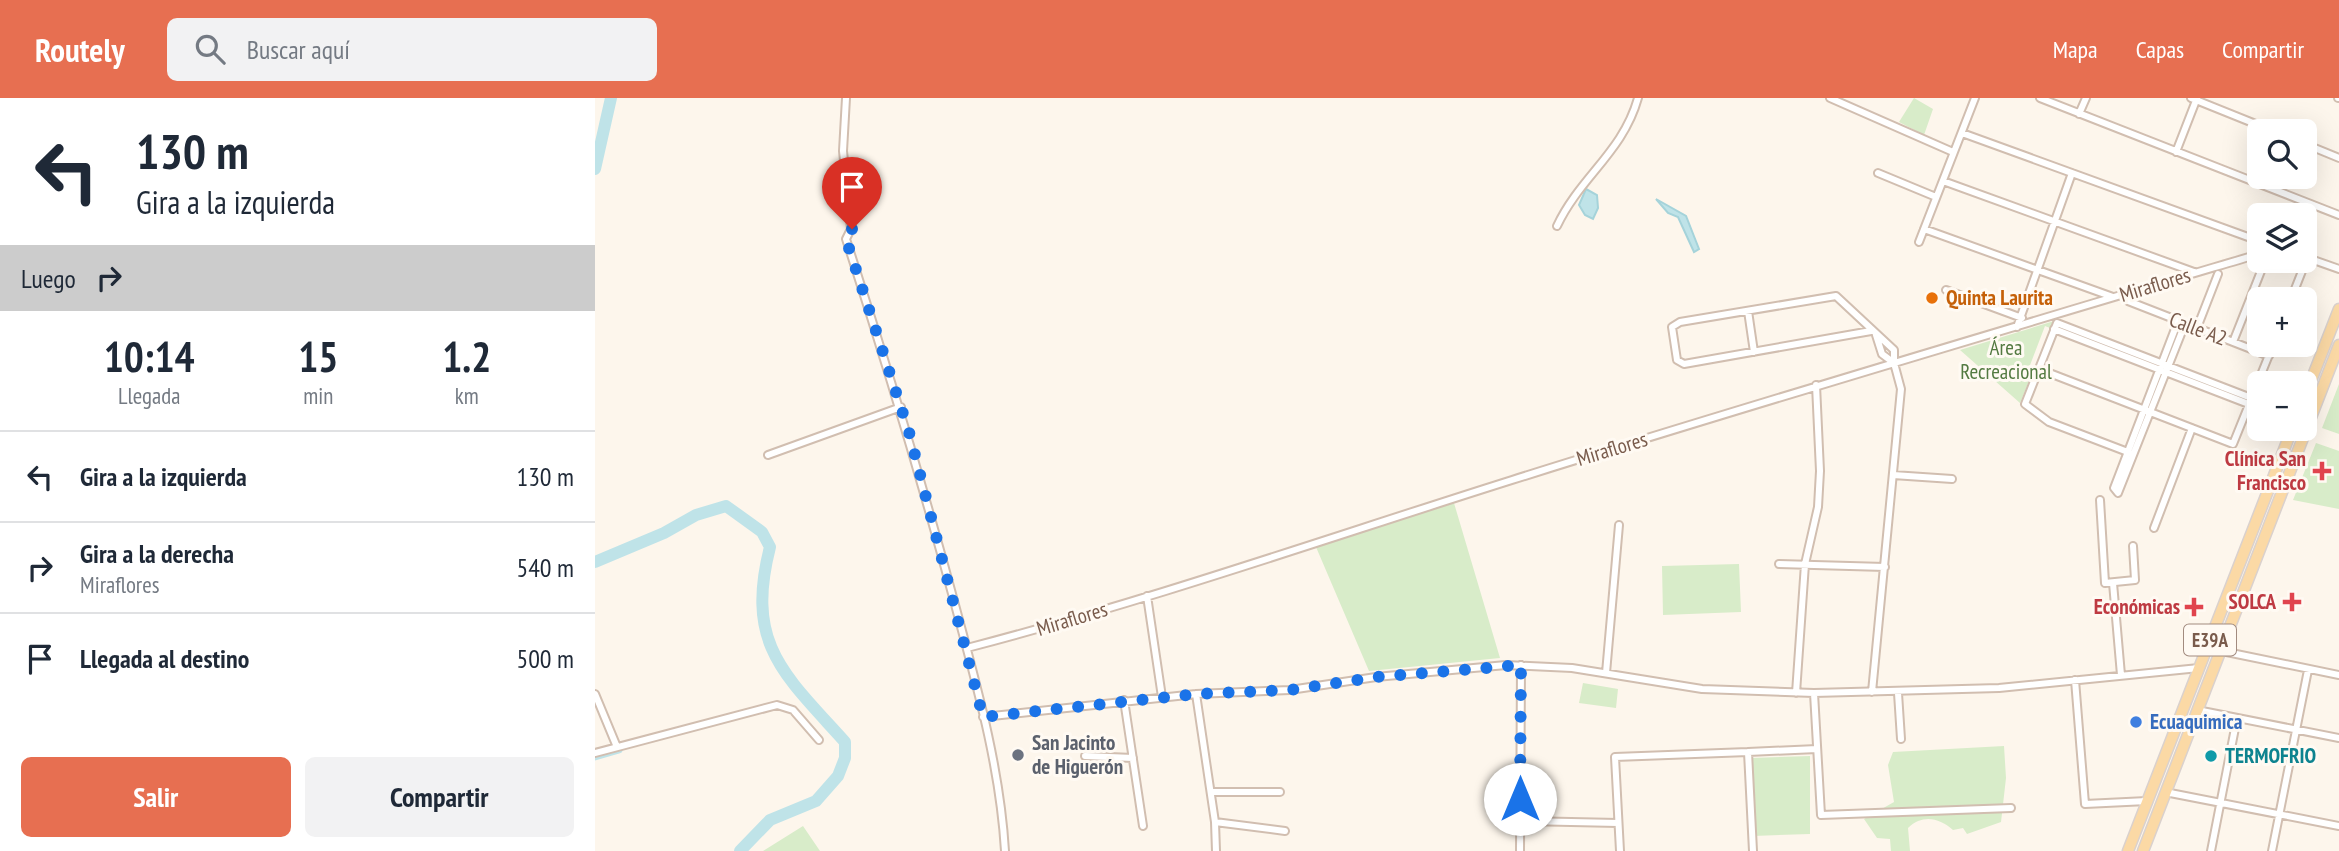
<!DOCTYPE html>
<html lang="es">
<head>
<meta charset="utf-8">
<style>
  body { margin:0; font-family:"PT Sans Narrow",sans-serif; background:#f2f2f3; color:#1f2937; height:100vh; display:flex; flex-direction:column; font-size:26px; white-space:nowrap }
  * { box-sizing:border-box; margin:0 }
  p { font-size:23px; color:#747a83 }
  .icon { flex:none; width:38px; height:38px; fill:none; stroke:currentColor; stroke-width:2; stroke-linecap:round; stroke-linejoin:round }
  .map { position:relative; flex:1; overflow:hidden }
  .side { display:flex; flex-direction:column; background:#fff; width:595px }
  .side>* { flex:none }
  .hud { background:#fff; color:#1f2937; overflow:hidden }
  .fabs { position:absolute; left:1652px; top:21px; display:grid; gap:14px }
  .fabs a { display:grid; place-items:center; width:70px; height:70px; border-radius:10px; background:#fff; box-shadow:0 7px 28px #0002; font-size:35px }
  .pin { position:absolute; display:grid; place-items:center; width:60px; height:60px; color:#fff; margin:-72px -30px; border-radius:50% 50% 50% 0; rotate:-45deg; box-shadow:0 0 7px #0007 }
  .pin .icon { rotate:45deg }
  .me { position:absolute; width:77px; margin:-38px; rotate:0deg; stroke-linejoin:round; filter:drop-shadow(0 0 5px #0008) }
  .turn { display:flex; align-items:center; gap:24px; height:147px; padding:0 21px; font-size:32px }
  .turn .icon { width:91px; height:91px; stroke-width:2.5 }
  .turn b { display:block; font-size:49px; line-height:60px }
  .then { display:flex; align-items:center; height:66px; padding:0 21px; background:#0003; gap:14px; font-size:26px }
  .eta { display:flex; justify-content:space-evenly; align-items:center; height:119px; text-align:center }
  .eta b { font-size:42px; font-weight:600; line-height:49px }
  .action { display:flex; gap:14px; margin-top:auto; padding:14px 21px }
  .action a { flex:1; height:80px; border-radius:10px; background:#e76f51; color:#fff; font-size:28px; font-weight:600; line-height:80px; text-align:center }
  .action a+a { background:#f2f2f3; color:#1f2937 }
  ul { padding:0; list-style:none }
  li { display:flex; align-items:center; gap:21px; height:91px; padding:0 21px; border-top:2px solid #e0e1e3 }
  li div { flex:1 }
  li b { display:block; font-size:26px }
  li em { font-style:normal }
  header { display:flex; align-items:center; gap:42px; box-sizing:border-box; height:98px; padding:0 35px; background:#e76f51; color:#fff }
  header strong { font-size:33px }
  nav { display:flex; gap:38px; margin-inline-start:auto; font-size:24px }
  .search { width:490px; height:63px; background:#f2f2f3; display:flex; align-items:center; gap:18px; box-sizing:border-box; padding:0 24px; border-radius:10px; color:#747a83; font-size:26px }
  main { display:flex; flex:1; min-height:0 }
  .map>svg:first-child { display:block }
  .green { fill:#d8ecc9 }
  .water { fill:#bfe3e8; stroke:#a5d3da; stroke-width:2 }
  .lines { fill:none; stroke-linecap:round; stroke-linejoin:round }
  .canal { stroke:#bfe3e8; stroke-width:7 }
  .river { stroke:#bfe3e8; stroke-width:12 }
  .minor-casing { stroke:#d1beb0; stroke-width:10 }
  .primary-casing { stroke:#dad1cd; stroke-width:13 }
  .minor { stroke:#fff; stroke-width:6 }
  .primary { stroke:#fbd9a5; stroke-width:10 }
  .route { stroke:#1a73e8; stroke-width:12; stroke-dasharray:0 21.6 }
  .food-dot { fill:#e8710a; stroke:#fffaf3; stroke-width:2.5 }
  .health-dot { fill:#e0444e; stroke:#fffaf3; stroke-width:2.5 }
  .shop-dot { fill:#3f7fe0; stroke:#fffaf3; stroke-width:2.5 }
  .worship-dot { fill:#6b7280; stroke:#fffaf3; stroke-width:2.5 }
  .culture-dot { fill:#0f9aa8; stroke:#fffaf3; stroke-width:2.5 }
  .labels { text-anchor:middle; stroke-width:6; stroke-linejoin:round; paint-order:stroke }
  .shield { fill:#fffaf3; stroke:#a28b7f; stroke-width:2 }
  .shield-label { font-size:19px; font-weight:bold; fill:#7a5c4d }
  .street-label { font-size:21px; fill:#7a5c4d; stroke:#fffaf3 }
  .food-label { font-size:21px; font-weight:bold; fill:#c56008; stroke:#fffaf3; text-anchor:start }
  .park-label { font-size:21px; fill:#537a41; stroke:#fffaf3 }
  .health-label { font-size:21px; font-weight:bold; fill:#be3a42; stroke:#fffaf3; text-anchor:end }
  .shop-label { font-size:21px; font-weight:bold; fill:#366cbe; stroke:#fffaf3; text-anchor:start }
  .worship-label { font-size:21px; font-weight:bold; fill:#5b616d; stroke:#fffaf3; text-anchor:start }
  .culture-label { font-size:21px; font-weight:bold; fill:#0d838f; stroke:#fffaf3; text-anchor:start }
</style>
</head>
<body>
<header>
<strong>Routely</strong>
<div class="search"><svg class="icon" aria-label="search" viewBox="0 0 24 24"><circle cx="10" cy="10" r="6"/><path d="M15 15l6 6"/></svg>Buscar aquí</div>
<nav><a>Mapa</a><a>Capas</a><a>Compartir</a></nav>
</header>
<main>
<section class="side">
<div class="hud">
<div class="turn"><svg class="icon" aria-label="left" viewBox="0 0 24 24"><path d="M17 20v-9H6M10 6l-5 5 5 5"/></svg><div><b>130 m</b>Gira a la izquierda</div></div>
<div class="then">Luego<svg class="icon" aria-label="right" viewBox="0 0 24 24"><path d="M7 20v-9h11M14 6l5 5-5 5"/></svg></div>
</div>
<div class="eta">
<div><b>10:14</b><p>Llegada</p></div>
<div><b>15</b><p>min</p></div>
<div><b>1.2</b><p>km</p></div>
</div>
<ul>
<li><svg class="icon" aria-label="left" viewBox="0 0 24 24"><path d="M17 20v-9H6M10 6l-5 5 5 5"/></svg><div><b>Gira a la izquierda</b></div><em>130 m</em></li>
<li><svg class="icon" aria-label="right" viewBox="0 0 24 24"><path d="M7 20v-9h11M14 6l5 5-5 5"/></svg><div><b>Gira a la derecha</b><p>Miraflores</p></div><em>540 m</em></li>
<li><svg class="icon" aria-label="arrive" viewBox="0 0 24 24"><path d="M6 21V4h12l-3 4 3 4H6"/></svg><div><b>Llegada al destino</b></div><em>500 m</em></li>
</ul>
<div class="action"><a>Salir</a><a>Compartir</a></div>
</section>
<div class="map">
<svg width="1744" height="753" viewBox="0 0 1744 753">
  <rect width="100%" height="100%" fill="#fdf6ec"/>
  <path class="green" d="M1319,0L1338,11L1329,37L1304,24Z
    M1459,223L1455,230L1450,228L1432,275L1436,278L1425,305L1365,252Z
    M1744,286V336L1727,330Z
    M1721,345L1744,353V411L1698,402Z
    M859,405L905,560L774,573L721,449Z
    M1144,466L1146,514L1068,517L1067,468Z
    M988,585L1023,591L1021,610L984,605Z
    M1409,648L1411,680L1406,724L1372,736L1368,730L1358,732C1344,720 1328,716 1313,730L1315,753H1296L1295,741L1282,740L1269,721L1299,704L1293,667L1298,654Z
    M1215,658V736L1158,738L1157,660Z
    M208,728L225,753H168Z"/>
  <path class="water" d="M991,91L1002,97L1003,110L998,121L990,117L984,107Z
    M1061,101L1091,118L1104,151L1099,154L1083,119L1073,115Z"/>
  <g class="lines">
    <path class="canal" d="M0,659L24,652"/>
    <path class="river" d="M0,71L16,0
      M0,464L69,435L101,417L131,408L167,434L175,449C150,547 189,576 250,644V660L243,678L221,703L175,722L145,753"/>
    <g class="minor-casing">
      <path id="minor" d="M251,0L248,53L256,131L251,141C290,261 326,381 359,503C381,585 405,668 410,753
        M1235,0L1358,54
        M1445,0L1744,117
        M1596,0L1678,33
        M1743,0H1744
        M1484,16L1491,0
        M1367,35L1664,143
        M1710,46L1744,60
        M1581,54L1602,0
        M1283,75L1341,99
        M1348,83L1599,174
        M962,128C985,79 1028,54 1043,0
        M1329,131L1518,199
        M1324,144L1380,0
        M1710,159L1744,171
        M1351,192L1427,220
        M1696,201L1711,163
        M1533,203L1674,258
        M1153,213L1159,254
        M1583,223L1519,390L1523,395L1590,226
        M1422,229L1477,75
        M1602,230L1623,176
        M1459,231L1664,310
        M1276,233L1089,266L1082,262L1077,229L1085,224L1241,198L1299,252V265L1306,291L1277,594
        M1281,237L1287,256L1299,265
        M1638,244L1670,163
        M1444,271L1638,346L1678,247
        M1538,356L1454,324L1430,306L1462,225L1664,303
        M173,357L306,309
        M1298,377L1357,381
        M1505,402L1510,485L1540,482L1538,448
        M1559,430L1597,330
        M1184,466L1290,469
        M1518,485L1526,577
        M552,498L567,599
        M372,550C556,502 736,439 917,382C1165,304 1415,230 1664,156
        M1612,550L1744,577
        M1011,575L1024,427
        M1480,582L1490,706L1552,703
        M1201,595L1210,466L1223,409L1225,373L1221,287
        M1219,595L1226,717L1416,710
        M1303,595L1306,641
        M0,596L22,649
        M601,596L620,724L621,753
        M529,602L548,728
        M1602,612L1744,640
        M388,619L601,596L695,592L781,579L911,567L977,570L1107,591L1219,595L1404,590L1604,570
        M0,655L182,607L198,612L224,642
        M490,658L538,660
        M616,694H685
        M1570,694L1744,728
        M926,723L1023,725
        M620,724L690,733
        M925,753L926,567
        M1025,753L1020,659L1153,654
        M1158,753L1153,654L1222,651
        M1616,753L1642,620
        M1677,753L1713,572"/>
    </g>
    <g class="primary-casing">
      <path id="primary" d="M1710,298L1744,211
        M1533,753L1697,331
        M1548,753L1744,247"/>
    </g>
    <use href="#minor" class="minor"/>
    <use href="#primary" class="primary"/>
  </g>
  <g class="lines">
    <path class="route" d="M257,131L251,141L314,334L388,619L601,596L695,592L782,579L926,567L925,701"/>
  </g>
  <circle class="food-dot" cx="1337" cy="200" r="7"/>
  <g class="health-dot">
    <path d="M1723.5 362.5h7v7h7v7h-7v7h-7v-7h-7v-7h7z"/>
    <path d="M1693.5 493.5h7v7h7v7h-7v7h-7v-7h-7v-7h7z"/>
    <path d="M1595.5 498.5h7v7h7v7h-7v7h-7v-7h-7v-7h7z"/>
  </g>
  <circle class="shop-dot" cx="1541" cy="624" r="7"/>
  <circle class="worship-dot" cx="423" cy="657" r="7"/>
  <circle class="culture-dot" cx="1616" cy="658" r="7"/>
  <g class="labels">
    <rect class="shield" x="1589" y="526.5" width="52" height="31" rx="5"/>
    <g class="shield-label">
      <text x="1615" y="549">E39A</text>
    </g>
    <g class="street-label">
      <text transform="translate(1560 187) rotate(-17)" y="7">Miraflores</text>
      <text transform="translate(1603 231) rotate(21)" y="7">Calle A2</text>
      <text transform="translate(1017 351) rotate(-17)" y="7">Miraflores</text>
      <text transform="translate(477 521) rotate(-17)" y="7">Miraflores</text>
    </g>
    <g class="food-label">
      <text x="1351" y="207">Quinta Laurita</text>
    </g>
    <g class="park-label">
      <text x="1411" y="257">Área<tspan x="1411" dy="24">Recreacional</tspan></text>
    </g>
    <g class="health-label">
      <text x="1711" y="368">Clínica San<tspan x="1711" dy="24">Francisco</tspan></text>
      <text x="1681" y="511">SOLCA</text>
      <text x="1585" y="516">Económicas</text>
    </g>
    <g class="shop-label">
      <text x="1555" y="631">Ecuaquimica</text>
    </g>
    <g class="worship-label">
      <text x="437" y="652">San Jacinto<tspan x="437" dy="24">de Higuerón</tspan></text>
    </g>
    <g class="culture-label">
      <text x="1630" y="665">TERMOFRIO</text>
    </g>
  </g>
</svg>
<div class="fabs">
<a><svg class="icon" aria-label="search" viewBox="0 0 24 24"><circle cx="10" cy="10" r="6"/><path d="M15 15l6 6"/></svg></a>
<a><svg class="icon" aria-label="layers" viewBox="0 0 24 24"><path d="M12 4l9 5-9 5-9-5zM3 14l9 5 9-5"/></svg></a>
<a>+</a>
<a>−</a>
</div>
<div class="pin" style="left:257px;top:131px;background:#d93025"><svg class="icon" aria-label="arrive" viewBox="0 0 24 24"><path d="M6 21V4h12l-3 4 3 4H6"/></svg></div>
<svg class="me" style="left:925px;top:701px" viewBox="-20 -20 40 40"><circle r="19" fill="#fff"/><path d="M0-13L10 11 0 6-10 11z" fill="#1a73e8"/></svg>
</div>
</main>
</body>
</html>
